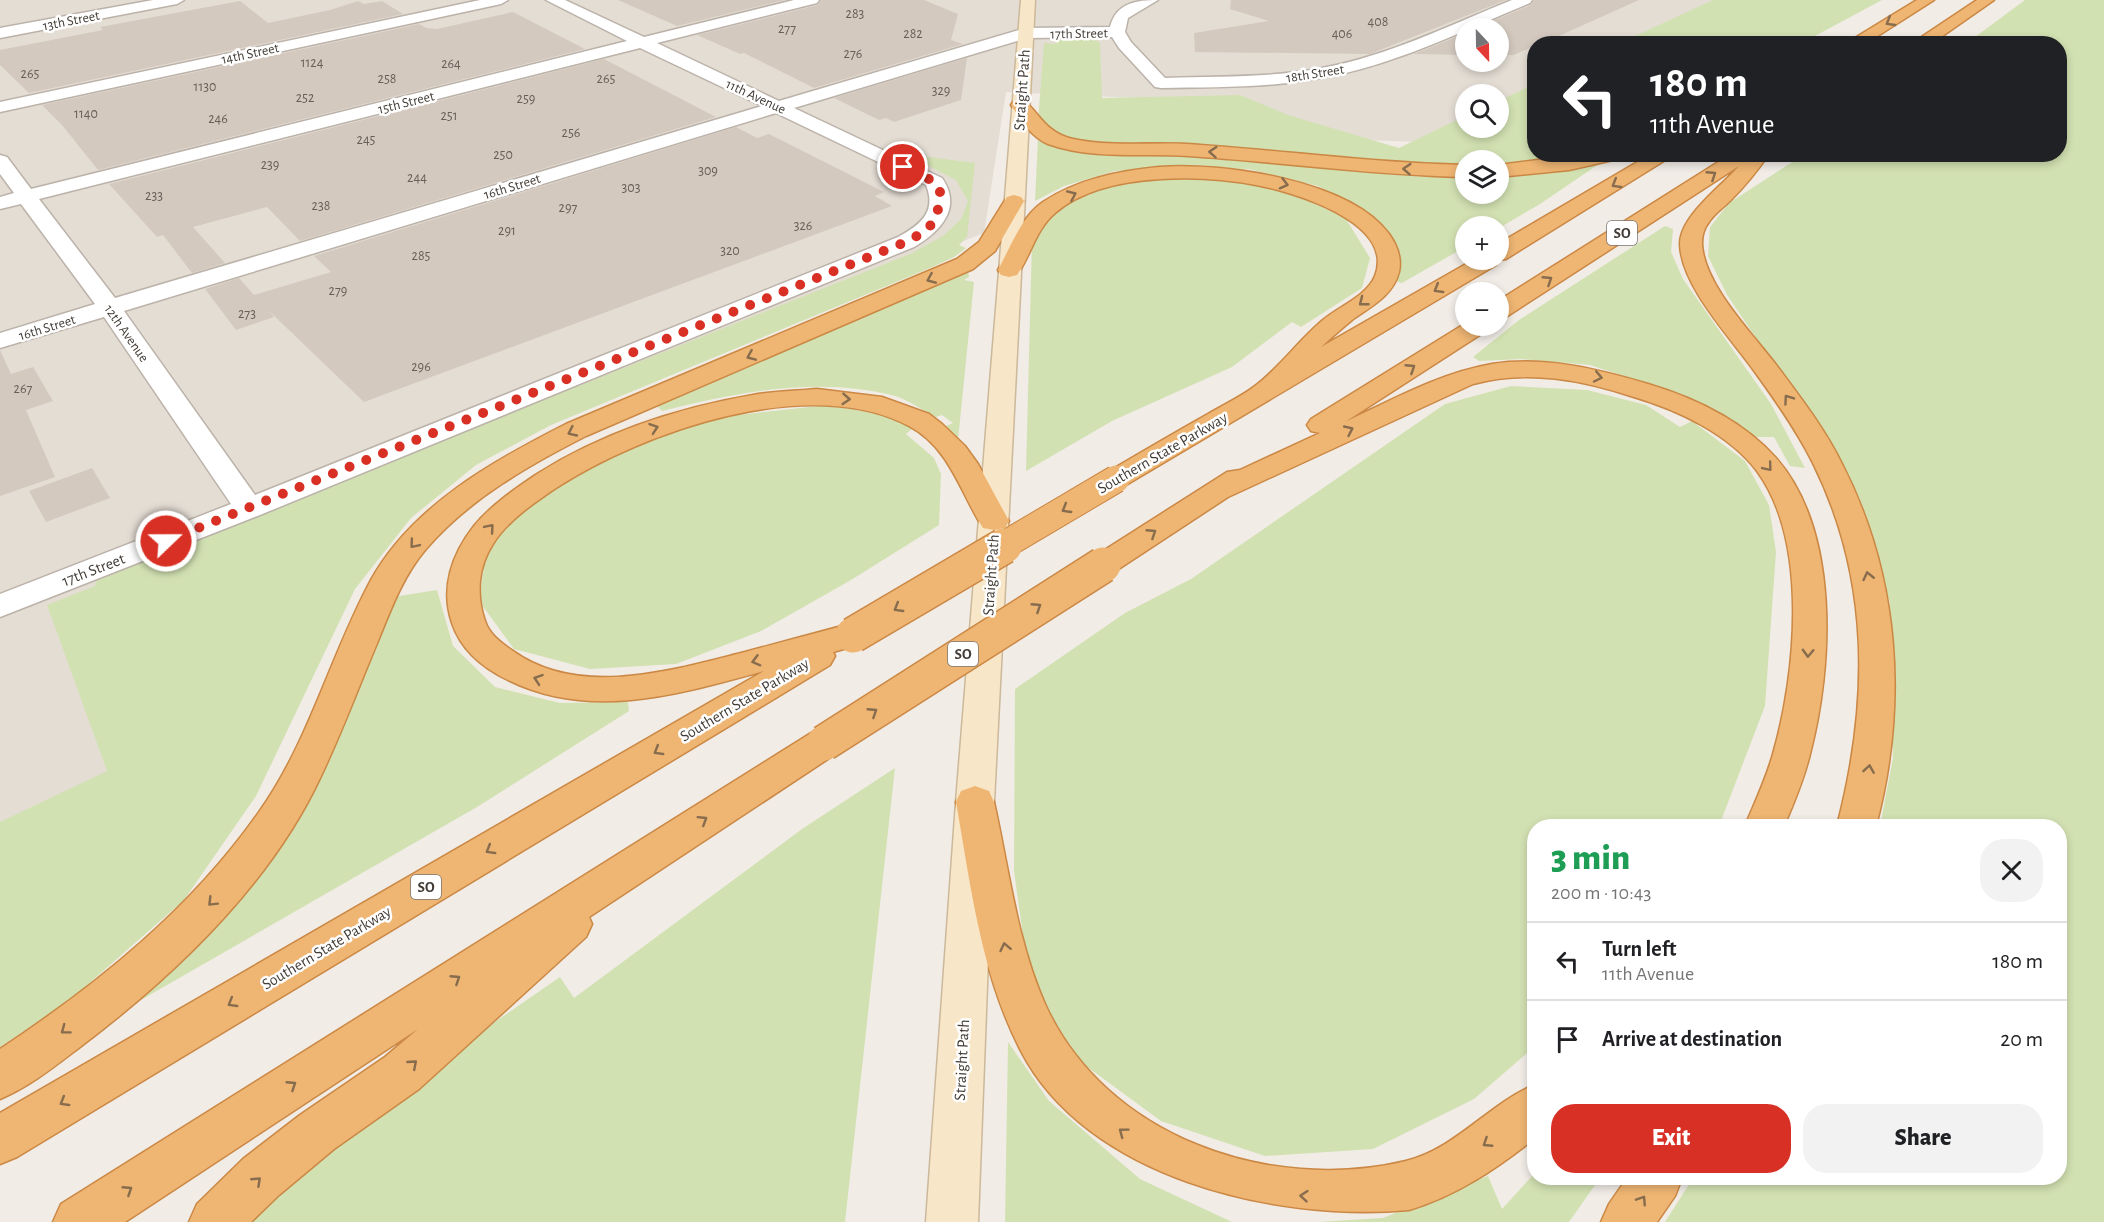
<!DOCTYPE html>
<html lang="en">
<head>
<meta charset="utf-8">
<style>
  body { margin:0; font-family:"Alegreya Sans",sans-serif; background:#f2f2f2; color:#202124; height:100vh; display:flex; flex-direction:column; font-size:22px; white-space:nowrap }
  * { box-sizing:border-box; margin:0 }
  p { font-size:20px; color:#757577 }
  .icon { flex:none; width:33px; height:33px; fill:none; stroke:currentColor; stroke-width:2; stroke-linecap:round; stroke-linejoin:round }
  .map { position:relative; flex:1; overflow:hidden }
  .drawer { position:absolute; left:1527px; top:819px; width:540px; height:366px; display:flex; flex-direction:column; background:#fff; border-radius:24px; box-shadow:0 3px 9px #0003 }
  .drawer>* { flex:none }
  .top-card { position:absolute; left:1527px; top:36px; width:540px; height:126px; border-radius:24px; box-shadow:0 3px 9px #0003; background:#202124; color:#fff; overflow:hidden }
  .needle { width:39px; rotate:158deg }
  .buttons { position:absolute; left:1455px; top:18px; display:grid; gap:12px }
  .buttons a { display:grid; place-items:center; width:54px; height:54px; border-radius:50%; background:#fff; box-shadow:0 3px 9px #0003; font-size:30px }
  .pin { position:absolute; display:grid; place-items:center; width:51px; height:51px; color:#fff; margin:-26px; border:3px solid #fff; border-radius:50%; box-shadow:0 2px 6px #0007 }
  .me { position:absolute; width:66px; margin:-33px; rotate:68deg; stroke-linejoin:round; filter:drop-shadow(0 0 4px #0008) }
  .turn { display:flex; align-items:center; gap:21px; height:126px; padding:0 24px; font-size:27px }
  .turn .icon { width:78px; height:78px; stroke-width:2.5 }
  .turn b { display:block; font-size:42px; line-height:51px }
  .round { display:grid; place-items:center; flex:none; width:63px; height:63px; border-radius:24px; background:#f2f2f2 }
  .overview { display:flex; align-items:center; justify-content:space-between; height:102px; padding:0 24px }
  h1 { font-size:36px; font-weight:800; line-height:45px; color:#1e9e55 }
  .action { display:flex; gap:12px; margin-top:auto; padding:12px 24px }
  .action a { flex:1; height:69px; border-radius:24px; background:#d93025; color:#fff; font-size:24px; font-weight:800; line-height:69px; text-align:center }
  .action a+a { background:#f2f2f2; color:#202124 }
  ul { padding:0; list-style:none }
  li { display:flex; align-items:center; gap:18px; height:78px; padding:0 24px; border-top:2px solid #e0e0e0 }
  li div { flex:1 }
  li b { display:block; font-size:22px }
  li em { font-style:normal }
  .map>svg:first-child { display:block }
  .residential { fill:#e4ddd4; fill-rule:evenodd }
  .green { fill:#d2e1b2 }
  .building { fill:#d4c9bf }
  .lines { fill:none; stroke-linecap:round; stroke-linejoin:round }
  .street-casing { stroke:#bbb2a9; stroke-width:3 }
  .secondary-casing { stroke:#ccb89a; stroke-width:3 }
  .highway-casing { stroke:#cb8845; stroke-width:3 }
  .street { fill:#fff; fill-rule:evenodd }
  .secondary { fill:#f8e6c8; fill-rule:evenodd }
  .highway { fill:#eeb573; fill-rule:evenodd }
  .highway-bridge-far1-casing { stroke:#cb8845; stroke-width:29; stroke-linecap:butt }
  .highway-bridge-casing { stroke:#cb8845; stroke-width:38; stroke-linecap:butt }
  .highway-bridge-far1 { stroke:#eeb573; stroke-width:27 }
  .highway-bridge { stroke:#eeb573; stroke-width:35 }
  .oneway { stroke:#876c4e }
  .route { stroke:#d93025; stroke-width:10; stroke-dasharray:0 18 }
  .labels { text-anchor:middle; stroke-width:5; stroke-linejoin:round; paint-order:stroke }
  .number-label { font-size:14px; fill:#675f58 }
  .far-street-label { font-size:14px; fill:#433c36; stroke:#fff }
  .shield { fill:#fff; stroke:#7b7672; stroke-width:1.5 }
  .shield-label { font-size:15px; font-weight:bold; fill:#433c36 }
  .street-label { font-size:16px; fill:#433c36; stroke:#fff }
</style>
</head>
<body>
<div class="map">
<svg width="2104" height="1222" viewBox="0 0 2104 1222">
  <rect width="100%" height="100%" fill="#f1ece6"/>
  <path class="residential" d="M0,0H1723L1631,43L1534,44V89L1499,106L1498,94H1466L1465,121L1420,142L1333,139L1224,102L1006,92L984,233L95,589L175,771L0,855ZM1466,28H1498V62H1466Z"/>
  <path class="green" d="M1713,0H1882L1802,43H1620Z
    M2025,0H2104V1222H1665L1693,1178H2060V826H1880L1893,758L1890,603L1857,501L1817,428L1727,295L1708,256L1710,227L1729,203L1803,155L2060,154V44L1967,43Z
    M1065,37L1094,39L1100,43L1102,98L1240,95L1288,115L1399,148L1465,116L1466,128H1498L1499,101L1534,84V154L1571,155L1534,161L1499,163L1498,160H1466L1465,165L1462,166L1335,159L1216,146L1083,141L1061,137L1038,121L1044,43L1054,44Z
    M1038,138L1135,151L1465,175L1466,194H1498L1499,175L1548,172L1599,164L1540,204L1499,228L1466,226L1465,247L1402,283L1391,280V237L1368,212L1318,186L1249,169L1171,167L1115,171L1064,186L1035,201Z
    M906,154L975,163L967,237L959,245L966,248L954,257L930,268L551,425L476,465L411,518L355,589L256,796L184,900L70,1000L0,1047V822L107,771L47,605L95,586L98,577L910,254L943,236L961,219L968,201L956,180Z
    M1149,178H1221L1292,192L1346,219L1370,258L1362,288L1301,327L1292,322L1232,367L1112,421L1026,471L1032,240L1050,215L1086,193Z
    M1665,226L1673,229L1671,252L1683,279L1771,404L1805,468L1790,466L1774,437H1752L1674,392L1590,365L1521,359L1479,361L1473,357L1519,320Z
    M968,271L969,277L964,280L974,282L958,440L946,426L953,423L942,415L936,417C923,411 909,400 895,396C819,376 737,392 662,411L653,402Z
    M1511,386L1587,390L1646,405L1680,427L1692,421L1745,461L1769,505L1776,552L1765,706L1719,826H1534V1047L1474,1099L1373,1149L1265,1156L1161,1121L1082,1063L1030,985L1014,871L1015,689L1125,613L1191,579L1445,404Z
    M827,405L895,417L914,427L906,434L934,458L941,474L939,525L851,580L761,631L676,664L590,669L514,649L479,601L487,548L527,506L615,450L720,417Z
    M437,590L453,646L495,687L560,703L628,702L629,711L477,807L106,1020L290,830L341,732L393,597Z
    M895,768L845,1222H237L301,1156L560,977L574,998L802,829Z
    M1008,1042L1049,1101L1140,1179L1232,1222H1005Z
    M1534,1174V1178H1600L1569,1222H1318L1383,1218L1488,1176L1502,1209Z"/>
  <path class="building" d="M618,0H785L677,26Z
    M821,0H924L958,14L951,40L963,44L814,88L744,53L740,54L697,35L818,5Z
    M1231,0H1506L1370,54L1195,52L1194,33L1269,21L1230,9Z
    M1534,0H1639L1541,44H1534V46L1514,55H1498V28H1476L1531,5Z
    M240,1L268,23L330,10L358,1L364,4L382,1L403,14L29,93L0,65V50L103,30L100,27Z
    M513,12L585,49L98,170L62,125L42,105L419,24L426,28L437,29Z
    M1466,33V55L1413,54L1429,48Z
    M967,58L961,100L894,122L886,118L879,120L834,98Z
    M604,59L716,117L300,241L267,207L193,227L225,263L192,273L163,235L157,237L109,184Z
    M736,127L757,138L769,134L884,192L875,196L892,206L364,402L269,311L274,317L236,330L205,289L239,278L254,295L331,272L314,256Z
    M0,350L11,374L33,367L53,401L26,410L55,477L0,496Z
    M92,468L110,498L46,522L29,491Z"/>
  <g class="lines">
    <g class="street-casing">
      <path id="street" d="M153,0H184L177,4L0,38V28Z
        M480,0H508L501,4L0,112V102Z
        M546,0H565L644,37L794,0H819L817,3L657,43L779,101L1026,28L1110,27C1116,3 1136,0 1158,0L1128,18L1125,32L1131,42L1165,78C1218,76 1270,78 1322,68C1388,56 1450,25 1512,0H1532L1530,3C1462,31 1395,65 1321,78C1268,88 1214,87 1161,88L1155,87L1119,48L1112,37L1027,38L794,108L942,178C963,208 940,232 914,247L260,515L0,617V594L231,504L104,317L0,348V333L95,304L21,204L0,209V197L14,193L0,174V155L7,157L31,189L627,41ZM640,48L762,106L115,298L39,199ZM776,113L926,185C937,212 920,225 898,237L255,495L124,311Z"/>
    </g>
    <g class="secondary-casing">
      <path id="secondary" d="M1021,0H1035L994,802L978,1222H926L956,802Z"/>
    </g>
    <g class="highway-casing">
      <path id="highway" d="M1917,0H1934L1865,44H1845Z
        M1977,0H1994L1931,44H1911Z
        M1020,100C1036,104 1041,132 1073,139C1110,147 1149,142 1187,144C1280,150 1372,163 1466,165V177C1373,175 1281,162 1188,156C1142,153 1093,160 1048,144C1031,137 1021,120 1011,105L1014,101Z
        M1586,154H1624L1622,158L1569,170L1498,177V165Z
        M1651,154H1675L1506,259L1499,260L1496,265L1126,485L1116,488L1106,485L1101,479L1106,473C1140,453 1174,433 1208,414C1223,405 1241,397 1255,386C1280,367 1299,340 1323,320C1338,307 1367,296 1375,276C1396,222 1293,192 1256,185C1225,179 1192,177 1161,179C1125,181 1083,189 1055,213C1036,229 1031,255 1017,275L1009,277L1001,275L998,270C1010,248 1021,217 1043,202C1078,179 1118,171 1159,167C1222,162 1350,180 1389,234C1397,245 1402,258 1399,272C1393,296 1370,307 1352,320C1341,329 1331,338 1321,347L1473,260H1498V244Z
        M1731,154H1769C1758,170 1745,186 1731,200C1724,207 1715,213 1709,222C1704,228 1702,236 1702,243C1703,284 1753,334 1777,366C1800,397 1825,429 1842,464C1900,577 1908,705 1876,826H1837C1869,703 1871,580 1813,463C1797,431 1776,401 1755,372C1731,338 1681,286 1680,244C1680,216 1722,186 1739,166L1506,317L1498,319V301Z
        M1014,195L1021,197L1024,201L995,251L973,269L586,436C529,465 469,499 426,549C403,576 391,609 378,641C359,686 342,732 321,776C271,884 174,976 80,1047C55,1066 29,1087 0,1099V1049C98,984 191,909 259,812C309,742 330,656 371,580C412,506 493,461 566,424L957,259L979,242L1007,197Z
        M1466,323V326H1489L1486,331L1345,422C1392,400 1440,373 1492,364C1545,356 1598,369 1648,384C1695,398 1743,421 1776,458C1840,531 1833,666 1810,754C1804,779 1794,803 1784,826H1745C1755,802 1766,779 1773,754C1796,674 1809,542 1757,471C1729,434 1678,410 1634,397C1583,380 1527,369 1473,384L1228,497L1114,572L1103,575L1092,572L1087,565L1092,558L1227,472L1240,470L1320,433L1311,431L1307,425L1311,419Z
        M817,389L882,397L929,414L942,424L965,446L978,464L1009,521L1005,528L994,530L983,528C960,492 950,448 909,426C810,373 644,431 556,488C534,503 507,521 493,544C478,567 476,595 485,621C489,634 501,643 513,651C580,699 673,670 745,652C781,642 817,633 853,623L865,627L870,635L865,643L833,652L835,656L830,665L17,1157L0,1164V1113L764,671C680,694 591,721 508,680C483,668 461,650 452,623C440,588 452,554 474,526C491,505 515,489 537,474C602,433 677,408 753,395C774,391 796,391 817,389Z
        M824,729L837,733L842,743L837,753L589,917L592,924L586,937L419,1089L334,1149L279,1195L251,1222H189L197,1204L243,1159L300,1115L385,1057L418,1029L125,1222H53L61,1204L811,733Z
        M975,786L989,791L994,802C1009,869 1017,941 1045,1004C1105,1137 1270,1194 1406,1161C1455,1149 1489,1104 1534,1085V1139C1496,1169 1456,1196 1409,1210C1274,1222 1086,1177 1021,1051C981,974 971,887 956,802L961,791Z
        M1627,1178H1682L1675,1196L1657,1222H1601L1609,1204Z"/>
    </g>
    <use href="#street" class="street"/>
    <use href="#secondary" class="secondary"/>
    <use href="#highway" class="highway"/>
    <g class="highway-bridge-far1-casing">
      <path id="highway-bridge-far1" d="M1001,547L1116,479"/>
    </g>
    <g class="highway-bridge-casing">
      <path id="highway-bridge" d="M853,635L1004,546
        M824,743L1103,565"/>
    </g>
    <use href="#highway-bridge-far1" class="highway-bridge-far1"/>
    <use href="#highway-bridge" class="highway-bridge"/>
  </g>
  <defs><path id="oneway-chevron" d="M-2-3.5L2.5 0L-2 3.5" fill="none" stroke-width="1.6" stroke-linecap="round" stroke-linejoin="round" transform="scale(1.5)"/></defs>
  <g class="oneway">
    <use href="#oneway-chevron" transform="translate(1890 22) rotate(149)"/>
    <use href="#oneway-chevron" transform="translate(1213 152) rotate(-176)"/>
    <use href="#oneway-chevron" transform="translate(1407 169) rotate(-176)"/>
    <use href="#oneway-chevron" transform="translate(1712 175) rotate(-33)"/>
    <use href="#oneway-chevron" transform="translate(1284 184) rotate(14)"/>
    <use href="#oneway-chevron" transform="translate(1616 184) rotate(149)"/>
    <use href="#oneway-chevron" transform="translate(1072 195) rotate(-24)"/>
    <use href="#oneway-chevron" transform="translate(931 279) rotate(157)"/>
    <use href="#oneway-chevron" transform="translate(1548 280) rotate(-33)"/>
    <use href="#oneway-chevron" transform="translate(1438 289) rotate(149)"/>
    <use href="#oneway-chevron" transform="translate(1363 302) rotate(142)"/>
    <use href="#oneway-chevron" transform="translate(751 356) rotate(157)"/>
    <use href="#oneway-chevron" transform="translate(1411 368) rotate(-33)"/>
    <use href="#oneway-chevron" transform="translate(1598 377) rotate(12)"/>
    <use href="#oneway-chevron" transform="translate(846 399) rotate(4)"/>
    <use href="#oneway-chevron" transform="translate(1788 399) rotate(-125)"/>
    <use href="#oneway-chevron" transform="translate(654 428) rotate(-19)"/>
    <use href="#oneway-chevron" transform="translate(1349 430) rotate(-25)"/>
    <use href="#oneway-chevron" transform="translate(572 432) rotate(155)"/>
    <use href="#oneway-chevron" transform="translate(1768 467) rotate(50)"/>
    <use href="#oneway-chevron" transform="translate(1066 509) rotate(149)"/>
    <use href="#oneway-chevron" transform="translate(490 528) rotate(-50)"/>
    <use href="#oneway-chevron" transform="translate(1152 533) rotate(-33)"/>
    <use href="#oneway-chevron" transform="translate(414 544) rotate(130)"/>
    <use href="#oneway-chevron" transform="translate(1868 576) rotate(-103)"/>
    <use href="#oneway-chevron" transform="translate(1037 607) rotate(-33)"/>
    <use href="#oneway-chevron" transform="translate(898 608) rotate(149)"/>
    <use href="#oneway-chevron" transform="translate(1808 653) rotate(92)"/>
    <use href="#oneway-chevron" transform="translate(756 661) rotate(165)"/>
    <use href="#oneway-chevron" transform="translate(538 679) rotate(-161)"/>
    <use href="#oneway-chevron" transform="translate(873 712) rotate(-33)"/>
    <use href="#oneway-chevron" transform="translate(658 751) rotate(149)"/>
    <use href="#oneway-chevron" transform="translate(1869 769) rotate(-81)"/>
    <use href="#oneway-chevron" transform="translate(703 820) rotate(-32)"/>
    <use href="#oneway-chevron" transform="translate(490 850) rotate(149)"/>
    <use href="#oneway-chevron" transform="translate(212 902) rotate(135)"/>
    <use href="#oneway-chevron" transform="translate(1005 947) rotate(-102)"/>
    <use href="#oneway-chevron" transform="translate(456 979) rotate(-33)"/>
    <use href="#oneway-chevron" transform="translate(232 1003) rotate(149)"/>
    <use href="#oneway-chevron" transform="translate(65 1030) rotate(143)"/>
    <use href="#oneway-chevron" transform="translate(413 1064) rotate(-41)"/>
    <use href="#oneway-chevron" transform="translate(292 1085) rotate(-33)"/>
    <use href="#oneway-chevron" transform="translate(64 1102) rotate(149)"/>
    <use href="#oneway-chevron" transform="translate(1123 1132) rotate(-143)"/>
    <use href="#oneway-chevron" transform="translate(1487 1143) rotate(147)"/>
    <use href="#oneway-chevron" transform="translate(257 1181) rotate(-43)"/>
    <use href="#oneway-chevron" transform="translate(128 1190) rotate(-33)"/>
    <use href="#oneway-chevron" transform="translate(1304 1196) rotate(-175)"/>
    <use href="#oneway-chevron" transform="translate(1642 1200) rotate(-57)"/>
  </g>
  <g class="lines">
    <path class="route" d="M166,541L906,242L926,231L937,217L940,192L935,182L903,167"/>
  </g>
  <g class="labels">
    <g class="number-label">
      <text x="855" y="18">283</text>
      <text x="1378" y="26">408</text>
      <text x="787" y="33">277</text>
      <text x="913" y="38">282</text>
      <text x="1342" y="38">406</text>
      <text x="853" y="58">276</text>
      <text x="312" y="67">1124</text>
      <text x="451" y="68">264</text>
      <text x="30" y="78">265</text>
      <text x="387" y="83">258</text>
      <text x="606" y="83">265</text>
      <text x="205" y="91">1130</text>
      <text x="941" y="95">329</text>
      <text x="305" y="102">252</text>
      <text x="526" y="103">259</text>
      <text x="86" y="118">1140</text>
      <text x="449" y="120">251</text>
      <text x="218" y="123">246</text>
      <text x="571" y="137">256</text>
      <text x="366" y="144">245</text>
      <text x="503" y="159">250</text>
      <text x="270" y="169">239</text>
      <text x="708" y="175">309</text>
      <text x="417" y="182">244</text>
      <text x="631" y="192">303</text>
      <text x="154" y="200">233</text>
      <text x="321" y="210">238</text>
      <text x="568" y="212">297</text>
      <text x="803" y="230">326</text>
      <text x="507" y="235">291</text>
      <text x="730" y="255">320</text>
      <text x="421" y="260">285</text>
      <text x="338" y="295">279</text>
      <text x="247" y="318">273</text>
      <text x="421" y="371">296</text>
      <text x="23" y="393">267</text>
    </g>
    <g class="far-street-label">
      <text transform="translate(71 20) rotate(-11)" y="5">13th Street</text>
      <text transform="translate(1079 33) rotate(-1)" y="5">17th Street</text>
      <text transform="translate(250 53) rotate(-12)" y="5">14th Street</text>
      <text transform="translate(1315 73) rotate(-9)" y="5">18th Street</text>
      <text transform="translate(756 96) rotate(25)" y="5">11th Avenue</text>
      <text transform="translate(406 102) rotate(-14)" y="5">15th Street</text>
      <text transform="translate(512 186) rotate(-17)" y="5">16th Street</text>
      <text transform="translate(47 327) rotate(-17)" y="5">16th Street</text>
      <text transform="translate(127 333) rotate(55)" y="5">12th Avenue</text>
    </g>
    <g class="shield">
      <rect x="1607" y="221" width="30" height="24" rx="4.5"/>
      <rect x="948" y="642" width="30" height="24" rx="4.5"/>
      <rect x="411" y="875" width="30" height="24" rx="4.5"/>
    </g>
    <g class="shield-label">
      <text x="1622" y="238">SO</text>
      <text x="963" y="659">SO</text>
      <text x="426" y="892">SO</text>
    </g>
    <g class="street-label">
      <text transform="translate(1021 90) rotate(-86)" y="6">Straight Path</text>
      <text transform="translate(1162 452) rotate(-30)" y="6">Southern State Parkway</text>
      <text transform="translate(93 569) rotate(-21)" y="6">17th Street</text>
      <text transform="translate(990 575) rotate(-86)" y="6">Straight Path</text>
      <text transform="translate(744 699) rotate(-31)" y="6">Southern State Parkway</text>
      <text transform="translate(326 947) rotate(-31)" y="6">Southern State Parkway</text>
      <text transform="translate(961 1060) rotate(-87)" y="6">Straight Path</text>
    </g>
  </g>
</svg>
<div class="buttons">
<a><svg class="needle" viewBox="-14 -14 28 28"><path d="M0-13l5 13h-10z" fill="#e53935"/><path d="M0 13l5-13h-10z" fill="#757577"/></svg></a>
<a><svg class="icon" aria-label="search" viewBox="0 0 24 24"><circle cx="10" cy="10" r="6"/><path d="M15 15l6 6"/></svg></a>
<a><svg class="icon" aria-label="layers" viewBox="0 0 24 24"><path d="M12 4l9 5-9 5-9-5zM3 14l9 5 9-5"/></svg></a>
<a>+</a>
<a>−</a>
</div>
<div class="pin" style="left:903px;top:167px;background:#d93025"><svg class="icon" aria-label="arrive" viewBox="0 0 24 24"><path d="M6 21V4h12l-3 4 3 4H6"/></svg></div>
<svg class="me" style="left:166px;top:541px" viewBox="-20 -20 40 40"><circle r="17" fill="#d93025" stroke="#fff" stroke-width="3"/><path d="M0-11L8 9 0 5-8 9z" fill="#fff"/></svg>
<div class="top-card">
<div class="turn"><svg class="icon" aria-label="left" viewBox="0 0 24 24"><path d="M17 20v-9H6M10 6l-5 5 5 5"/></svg><div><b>180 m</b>11th Avenue</div></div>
</div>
<section class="drawer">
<div class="overview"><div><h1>3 min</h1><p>200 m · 10:43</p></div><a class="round"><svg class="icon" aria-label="close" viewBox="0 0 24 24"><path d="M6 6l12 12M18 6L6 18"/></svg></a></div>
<ul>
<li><svg class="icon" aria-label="left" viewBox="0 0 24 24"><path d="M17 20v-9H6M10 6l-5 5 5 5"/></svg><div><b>Turn left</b><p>11th Avenue</p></div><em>180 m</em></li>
<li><svg class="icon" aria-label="arrive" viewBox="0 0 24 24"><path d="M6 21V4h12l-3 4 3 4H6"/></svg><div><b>Arrive at destination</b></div><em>20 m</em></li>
</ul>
<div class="action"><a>Exit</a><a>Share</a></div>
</section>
</div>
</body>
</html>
